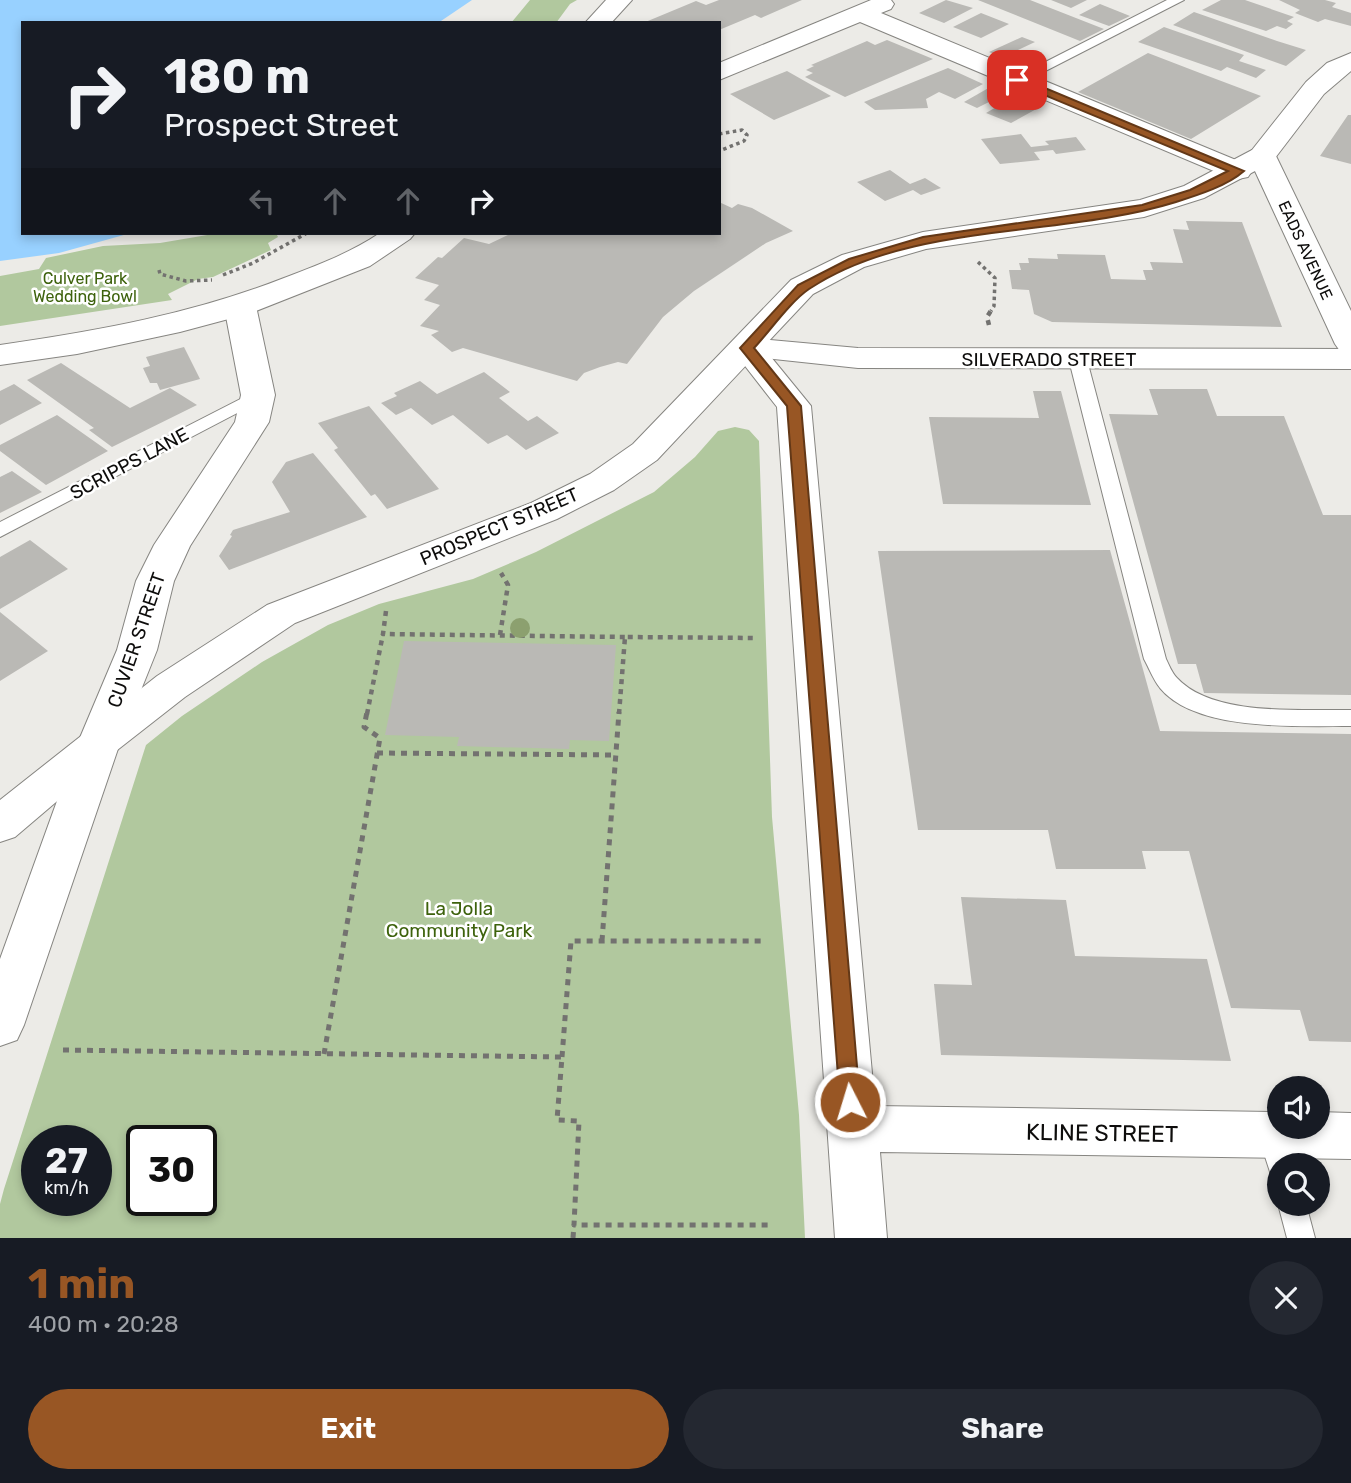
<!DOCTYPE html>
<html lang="en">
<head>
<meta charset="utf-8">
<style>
  body { margin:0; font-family:Rubik,sans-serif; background:#242831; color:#f1f3f6; height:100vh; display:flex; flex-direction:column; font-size:26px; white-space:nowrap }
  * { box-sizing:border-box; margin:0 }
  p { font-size:23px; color:#9ea1a6 }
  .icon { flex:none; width:38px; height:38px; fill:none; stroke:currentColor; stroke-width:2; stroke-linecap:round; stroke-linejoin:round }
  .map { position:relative; height:1238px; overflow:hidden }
  .sheet { display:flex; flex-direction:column; background:#171b24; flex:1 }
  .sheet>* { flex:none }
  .banner { position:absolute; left:21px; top:21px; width:700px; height:214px; border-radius:0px; box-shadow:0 4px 10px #0003; background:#171b24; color:#f1f3f6; overflow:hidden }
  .fabs { position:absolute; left:1267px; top:1076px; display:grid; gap:14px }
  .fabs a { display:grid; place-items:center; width:63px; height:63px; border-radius:50%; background:#171b24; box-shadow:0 4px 10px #0003; font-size:35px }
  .speed { position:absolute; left:21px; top:1125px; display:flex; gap:14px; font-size:35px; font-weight:700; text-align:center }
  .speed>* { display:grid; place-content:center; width:91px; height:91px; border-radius:50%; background:#171b24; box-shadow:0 4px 10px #0003; line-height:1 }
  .speed small { font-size:18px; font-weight:400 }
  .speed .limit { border:4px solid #111; border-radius:10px; background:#fff; color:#111 }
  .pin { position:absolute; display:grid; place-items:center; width:60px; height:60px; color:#fff; margin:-30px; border-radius:14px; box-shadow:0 4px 10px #0006 }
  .me { position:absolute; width:77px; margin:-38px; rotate:355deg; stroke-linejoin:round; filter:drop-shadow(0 0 5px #0008) }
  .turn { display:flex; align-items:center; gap:24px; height:147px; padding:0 28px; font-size:32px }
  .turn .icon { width:91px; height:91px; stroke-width:2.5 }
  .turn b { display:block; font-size:49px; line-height:60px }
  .lanes { display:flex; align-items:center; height:66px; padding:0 28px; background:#0003; justify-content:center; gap:35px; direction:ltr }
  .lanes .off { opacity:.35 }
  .round { display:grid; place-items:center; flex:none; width:74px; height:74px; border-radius:37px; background:#242831 }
  .summary { display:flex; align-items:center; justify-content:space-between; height:119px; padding:0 28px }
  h1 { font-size:42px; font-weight:700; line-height:52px; color:#985624 }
  .button { display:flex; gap:14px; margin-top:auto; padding:14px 28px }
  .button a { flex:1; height:80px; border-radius:42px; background:#985624; color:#fff; font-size:28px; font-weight:700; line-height:80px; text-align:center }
  .button a+a { background:#242831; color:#f1f3f6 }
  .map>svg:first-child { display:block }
  .green { fill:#b1c89e; fill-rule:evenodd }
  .water { fill:#98d1ff }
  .building { fill:#bab9b5 }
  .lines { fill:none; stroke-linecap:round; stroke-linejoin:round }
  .service-casing { stroke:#868581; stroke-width:2 }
  .minor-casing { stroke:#868581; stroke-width:2 }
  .tertiary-casing { stroke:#868581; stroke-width:2 }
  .secondary-casing { stroke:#868581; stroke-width:2 }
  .path-far2 { stroke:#737270; stroke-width:3.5; stroke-dasharray:3.5 3.5; stroke-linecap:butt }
  .path-far1 { stroke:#737270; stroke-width:4.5; stroke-dasharray:5 5; stroke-linecap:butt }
  .path { stroke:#737270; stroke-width:5; stroke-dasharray:6 6; stroke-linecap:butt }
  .service { fill:#fff; fill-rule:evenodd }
  .minor { fill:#fff; fill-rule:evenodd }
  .tertiary { fill:#fff; fill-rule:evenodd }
  .secondary { fill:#fff; fill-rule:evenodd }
  .tree { fill:#8ca06f }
  .route { fill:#985624; stroke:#633817; stroke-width:2 }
  .labels { text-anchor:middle; stroke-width:5; stroke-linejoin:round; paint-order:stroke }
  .far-street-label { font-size:16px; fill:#0e0d0c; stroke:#fff }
  .far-park-label { font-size:16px; fill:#3d620c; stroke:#fff }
  .street-label { font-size:19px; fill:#0e0d0c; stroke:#fff }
  .park-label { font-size:19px; fill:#3d620c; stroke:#fff }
  .near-street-label { font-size:23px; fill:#0e0d0c; stroke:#fff }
</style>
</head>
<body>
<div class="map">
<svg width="1351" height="1238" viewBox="0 0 1351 1238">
  <rect width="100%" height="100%" fill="#ecebe7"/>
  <path class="green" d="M530,0H577L570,4L556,23H511Z
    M219,233H276L278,237L268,243L271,250L213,277L198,279L168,294L172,300L0,326V276L39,269L46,258L103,246L160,243Z
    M735,427L749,430L759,441L772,817L799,1115L805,1238H0V1204L4,1189L146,745L182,716L262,662L328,625L379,604L473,579L536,552L654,492L695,457L718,431ZM37,1141H96V1200H37ZM142,1141H201V1200H142Z"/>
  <path class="water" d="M0,0H472L438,23H23V233H131L59,253L0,261Z"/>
  <path class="building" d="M719,0H802L761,18L755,15L719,30V23H643L696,1L706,5Z
    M946,0L973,8L944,23L919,13Z
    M978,0H1030L1104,29L1080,41Z
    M1051,0H1087L1071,8Z
    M1221,0H1245L1294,17L1287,21L1293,24L1286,29L1277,26L1266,31L1202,10Z
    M1279,0H1325L1336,3L1332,7L1351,13V26L1325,19L1318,22L1295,13L1300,10Z
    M1100,4L1130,16L1109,26L1079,15Z
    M1194,12L1277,41L1306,50L1286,66L1173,25Z
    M981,13L1009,24L981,38L953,27Z
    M1164,27L1244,55L1239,61L1266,70L1256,78L1227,67L1221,71L1138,42Z
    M1022,37L1035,42L1018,50L1038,59L1022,67L989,52Z
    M887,40L933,59L845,97L805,77L813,73L806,70L814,66L811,65L867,41L875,45Z
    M1148,53L1200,73L1261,96L1191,139L1078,92Z
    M948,68L983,84L955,99L939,92L926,99L928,108L875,110L864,102Z
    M787,71L831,96L774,120L730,94Z
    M992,86L1013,95L1010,96L1040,107L1011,123L986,113L998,106L989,102L977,108L964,102Z
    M1348,115H1351V164L1320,156Z
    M1021,134L1031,147L1049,145L1045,141L1076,137L1086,150L1056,154L1053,150L1034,152L1040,160L1000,164L981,139Z
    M890,170L910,184L925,178L941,188L921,195L913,190L885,201L857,182Z
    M719,202L732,208L738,204L752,208L793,231L766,243L694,291L663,317L627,364L618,362L600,367L584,373L577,381L463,348L452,352L431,335L439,331L420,326L440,305L424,300L439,285L415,278L438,257L442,258L464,238L489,244L512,233H719Z
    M1186,221L1242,222L1282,327L1052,322L1034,314L1029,290L1012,289L1009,270H1021L1019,263H1029L1028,258L1058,259L1057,254L1105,255L1111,279L1146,280L1143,270H1153L1150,262L1183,263L1173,229L1189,230Z
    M184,347L200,379L160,390L157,383H150L143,368L150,366L146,357Z
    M61,363L130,408L170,388L197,405L112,447L89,430L94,428L27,380Z
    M484,372L510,392L499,398L528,421L537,416L559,433L526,450L507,435L488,444L453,415L432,425L411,408L396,415L381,403L397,396L394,393L420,381L437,394Z
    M14,384L42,403L0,425V391Z
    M1149,389H1207L1217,416H1284L1323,515H1351V695L1204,693L1196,664H1178L1109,414L1158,415Z
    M1033,391H1061L1091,505L943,504L929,417L1039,418Z
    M369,406L439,489L387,509L375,494L371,496L334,450L338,448L318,423Z
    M57,415L108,451L46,485L0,451V445Z
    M313,453L367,517L229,570L219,556L232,536L230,535L233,530L290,512L272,482L286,462Z
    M12,471L42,492L0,513V477Z
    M30,540L68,569L0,609V557Z
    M1110,550L1160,731L1351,734V1042L1309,1041L1300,1010L1231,1008L1189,851H1142L1146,869H1056L1048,830H918L878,551Z
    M0,612L48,651L0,681Z
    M404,641L616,645L609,741L570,740L569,749L457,746L459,737L385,735Z
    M961,897L1066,900L1075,956L1207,959L1231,1061L941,1055L934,984L972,985Z"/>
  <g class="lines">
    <g class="service-casing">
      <path id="service" d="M1167,0H1184L1022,83H1012L1010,80Z
        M1078,355L1087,360L1166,659C1169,665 1172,673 1177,678C1213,717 1301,709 1351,710V726C1299,726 1196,732 1160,688C1153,679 1149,668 1144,659L1069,360Z
        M258,390L264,391L267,395L264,399L0,537V522Z
        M1272,1122L1282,1127L1295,1166H1279V1178L1271,1175L1258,1135L1262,1126Z
        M1279,1201V1204H1306L1315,1238H1287L1278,1204Z"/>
    </g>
    <g class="minor-casing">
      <path id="minor" d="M871,0H891L894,4L891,9L881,13L1248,165L1252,171L1248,177L1238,179L1228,177L860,22L719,80V63Z
        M1262,148L1272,150L1276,156L1351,311V354L1340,351L1335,344L1248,156L1252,150Z
        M240,297L251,299L256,306L275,395L269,422L190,546L174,581L157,650L121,740L24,1025L17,1040L0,1046V959L79,740L117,650L136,581L154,545L235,422L241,395L224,306L229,299Z
        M747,338L758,341L811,406L875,1106L1279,1112V1127H1318V1112L1351,1113V1159L880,1152L887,1238H835L777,407L731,348L736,341Z"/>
    </g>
    <g class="tertiary-casing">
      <path id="tertiary" d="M606,0H632L611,23H585Z
        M380,233H415L410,239L370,266L251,313L180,332L77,354L0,365V345C98,331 192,314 284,278C320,264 348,254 380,233Z
        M747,338L858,348L1351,349V369L858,368L736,355L731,348L736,341Z"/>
    </g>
    <g class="secondary-casing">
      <path id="secondary" d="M1351,53V71L1324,94L1272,162L1204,198L1144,217L926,249L864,267L813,294L657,460L614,490L557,519L295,623L185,697L116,751L15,837L0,842V800L157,676L267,605L531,503L590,474L633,444L791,280L842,255L923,232L1140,200L1184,186L1252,150L1306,82L1327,63Z"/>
    </g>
    <path class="path-far2" d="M719,134L742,130L747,135L744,141L719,151
      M978,262L995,278L994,306L991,311
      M159,270L160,274L186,281L212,280
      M223,275L253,263L307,233"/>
    <path class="path-far1" d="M989,325L987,317L992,309
      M386,611L383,634L625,637
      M500,635L508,585L501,573
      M367,714L383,634
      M619,714L625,637L754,638"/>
    <path class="path" d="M377,753L616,755
      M602,941L619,712
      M63,1050L562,1057L557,1120L579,1121L574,1225H770
      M324,1054L380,738L364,727L367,712
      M562,1057L571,941H763
      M573,1238L574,1225"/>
    <use href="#service" class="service"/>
    <use href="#minor" class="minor"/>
    <use href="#tertiary" class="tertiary"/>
    <use href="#secondary" class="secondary"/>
  </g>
  <circle class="tree" cx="520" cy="628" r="10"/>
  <path class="route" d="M1013,78H1021L1244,171C1227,186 1198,195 1176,202C1061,238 911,221 809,289C790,302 770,331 754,348L801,406L860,1102L857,1108L850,1111L843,1108L840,1102L787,406L740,348L798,285L849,259L923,237L1142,205L1190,190L1228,171L1013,82Z"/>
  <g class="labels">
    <g class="far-street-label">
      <text transform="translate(1306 250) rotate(65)" y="6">EADS AVENUE</text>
    </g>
    <g class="far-park-label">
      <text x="85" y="284">Culver Park<tspan x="85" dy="18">Wedding Bowl</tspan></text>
    </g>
    <g class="street-label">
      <text x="1049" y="366">SILVERADO STREET</text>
      <text transform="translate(129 463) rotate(-28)" y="7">SCRIPPS LANE</text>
      <text transform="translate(499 526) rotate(-23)" y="7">PROSPECT STREET</text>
      <text transform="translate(136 640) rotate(-71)" y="7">CUVIER STREET</text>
    </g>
    <g class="park-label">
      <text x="459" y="915">La Jolla<tspan x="459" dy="22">Community Park</tspan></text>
    </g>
    <g class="near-street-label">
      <text transform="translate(1102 1133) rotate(1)" y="8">KLINE STREET</text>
    </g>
  </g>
</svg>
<div class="fabs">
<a><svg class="icon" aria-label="sound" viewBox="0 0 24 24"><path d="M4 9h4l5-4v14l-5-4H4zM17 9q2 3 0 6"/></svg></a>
<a><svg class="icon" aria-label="search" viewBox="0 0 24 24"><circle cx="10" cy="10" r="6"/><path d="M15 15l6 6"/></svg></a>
</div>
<div class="speed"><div>27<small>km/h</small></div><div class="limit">30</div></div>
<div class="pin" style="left:1017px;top:80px;background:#d93025"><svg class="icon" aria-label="arrive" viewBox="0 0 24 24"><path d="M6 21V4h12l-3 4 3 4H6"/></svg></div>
<svg class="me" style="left:850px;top:1102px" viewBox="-20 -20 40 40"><circle r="17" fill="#985624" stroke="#fff" stroke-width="3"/><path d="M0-11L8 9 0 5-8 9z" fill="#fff"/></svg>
<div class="banner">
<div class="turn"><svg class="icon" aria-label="right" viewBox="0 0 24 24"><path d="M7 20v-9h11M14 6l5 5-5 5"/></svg><div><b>180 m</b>Prospect Street</div></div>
<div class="lanes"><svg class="icon off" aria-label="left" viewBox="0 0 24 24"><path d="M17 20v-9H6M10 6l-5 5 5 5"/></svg><svg class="icon off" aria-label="ahead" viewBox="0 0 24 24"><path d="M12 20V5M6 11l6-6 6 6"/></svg><svg class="icon off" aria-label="ahead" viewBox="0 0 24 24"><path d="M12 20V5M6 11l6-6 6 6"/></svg><svg class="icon" aria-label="right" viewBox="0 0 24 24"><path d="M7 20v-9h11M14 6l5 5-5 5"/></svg></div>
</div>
</div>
<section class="sheet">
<div class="summary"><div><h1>1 min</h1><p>400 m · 20:28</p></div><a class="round"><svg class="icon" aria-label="close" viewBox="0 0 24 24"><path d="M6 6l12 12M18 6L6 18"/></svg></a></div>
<div class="button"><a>Exit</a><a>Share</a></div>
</section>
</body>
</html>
